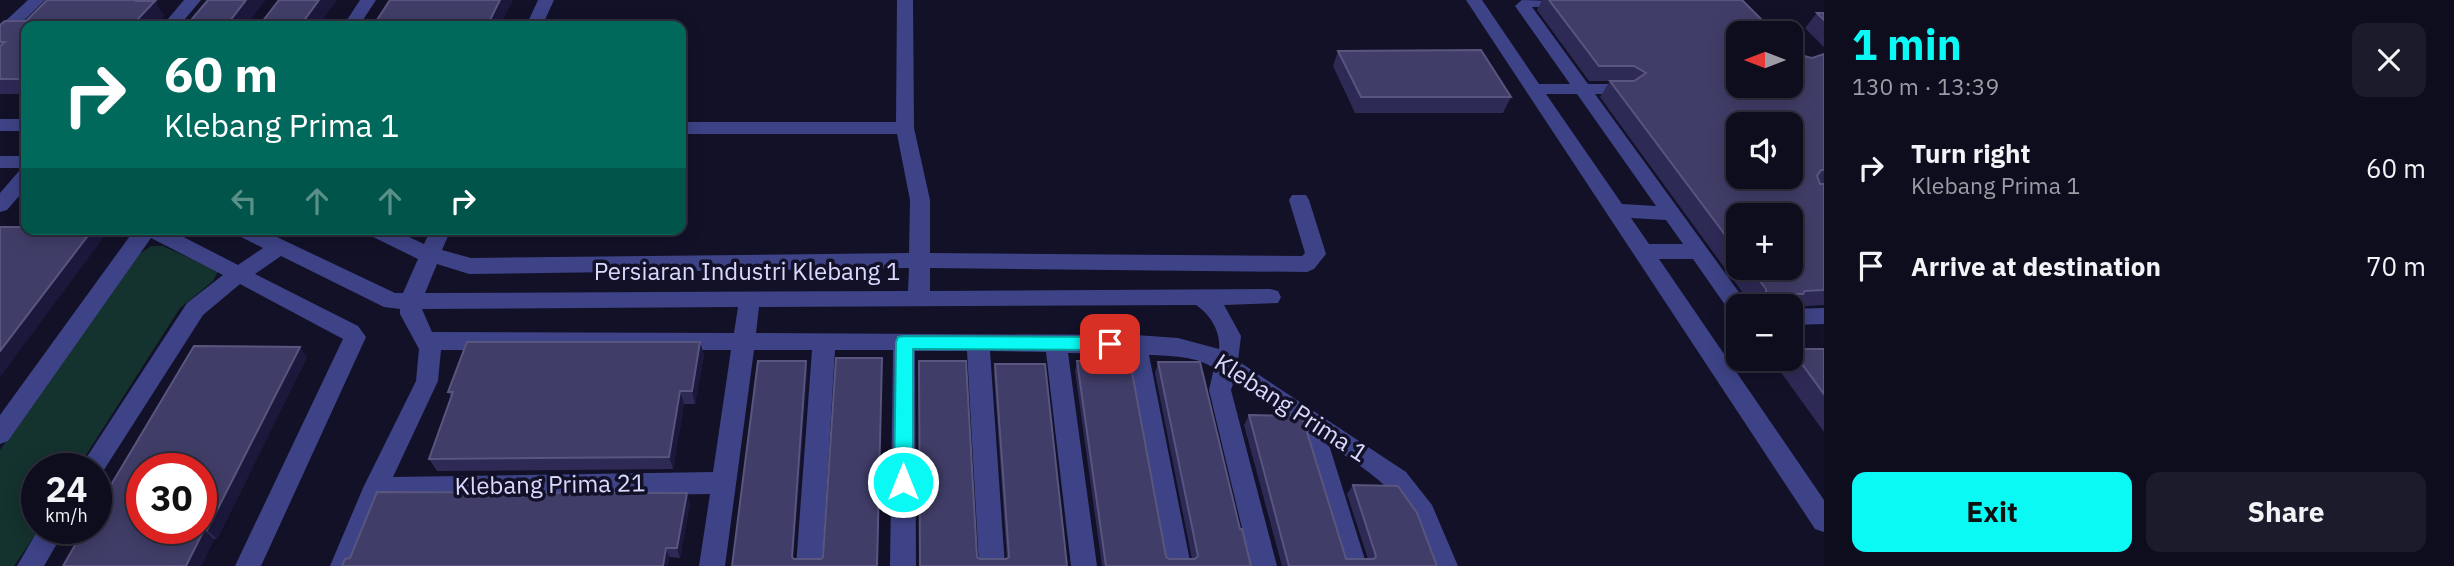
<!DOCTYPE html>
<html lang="en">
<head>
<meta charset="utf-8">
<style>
  body { margin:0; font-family:"IBM Plex Sans",sans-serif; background:#1c1b2b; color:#f1f3f6; height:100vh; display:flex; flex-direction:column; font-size:26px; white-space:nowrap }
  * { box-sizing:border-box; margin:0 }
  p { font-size:23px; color:#9b9ca4 }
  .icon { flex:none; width:38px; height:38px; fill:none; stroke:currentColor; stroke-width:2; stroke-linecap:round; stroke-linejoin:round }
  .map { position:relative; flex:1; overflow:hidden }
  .sheet { display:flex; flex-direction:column; background:#0e0d1e; width:630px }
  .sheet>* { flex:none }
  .hud { position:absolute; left:21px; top:21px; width:665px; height:214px; border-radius:14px; box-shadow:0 4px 18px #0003,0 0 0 2px #2e2d3c; background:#00695c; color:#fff; overflow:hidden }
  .needle { width:46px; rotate:270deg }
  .buttons { position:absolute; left:1726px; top:21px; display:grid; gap:14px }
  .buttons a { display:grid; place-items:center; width:77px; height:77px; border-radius:14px; background:#0e0d1e; box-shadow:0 4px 18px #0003,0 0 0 2px #2e2d3c; font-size:35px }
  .speed { position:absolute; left:21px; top:453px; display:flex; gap:14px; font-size:35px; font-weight:700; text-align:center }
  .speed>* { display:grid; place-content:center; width:91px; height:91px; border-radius:50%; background:#0e0d1e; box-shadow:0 4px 18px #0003,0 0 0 2px #2e2d3c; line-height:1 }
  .speed small { font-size:18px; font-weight:400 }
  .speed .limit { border:10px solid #d22; background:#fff; color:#111 }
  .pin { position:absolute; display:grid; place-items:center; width:60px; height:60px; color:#fff; margin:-30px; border-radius:14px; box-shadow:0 4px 10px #0006 }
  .me { position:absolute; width:77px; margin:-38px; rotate:0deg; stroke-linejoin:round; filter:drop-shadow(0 0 5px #0008) }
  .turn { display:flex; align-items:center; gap:24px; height:147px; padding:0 28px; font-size:32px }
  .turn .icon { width:91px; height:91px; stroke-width:2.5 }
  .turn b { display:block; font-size:49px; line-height:60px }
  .lanes { display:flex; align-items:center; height:66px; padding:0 28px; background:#0003; justify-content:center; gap:35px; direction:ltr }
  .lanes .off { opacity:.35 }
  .round { display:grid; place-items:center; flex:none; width:74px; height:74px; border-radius:14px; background:#1c1b2b }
  .summary { display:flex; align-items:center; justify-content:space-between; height:119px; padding:0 28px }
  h1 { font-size:42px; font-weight:700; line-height:52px; color:#0af9f4 }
  .action { display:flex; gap:14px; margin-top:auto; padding:14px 28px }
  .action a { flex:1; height:80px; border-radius:14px; background:#0af9f4; color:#111; font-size:28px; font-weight:700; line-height:80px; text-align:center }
  .action a+a { background:#1c1b2b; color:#f1f3f6 }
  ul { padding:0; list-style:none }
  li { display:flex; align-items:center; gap:21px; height:98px; padding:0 28px }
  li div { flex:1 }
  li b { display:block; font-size:26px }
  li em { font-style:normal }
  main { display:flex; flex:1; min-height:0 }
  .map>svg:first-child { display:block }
  .green { fill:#14322e }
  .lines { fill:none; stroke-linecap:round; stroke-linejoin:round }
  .minor { fill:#3d4386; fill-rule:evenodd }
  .wall { fill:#2e2a56; fill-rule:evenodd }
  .shaded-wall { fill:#1b183c }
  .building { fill:#403d68; stroke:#58557f; stroke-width:2; fill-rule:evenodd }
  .route { fill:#0af9f4; stroke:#06a29f; stroke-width:2 }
  .labels { text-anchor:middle; stroke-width:7; stroke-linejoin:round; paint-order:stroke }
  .street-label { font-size:24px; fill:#d9d9fe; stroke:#121128 }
</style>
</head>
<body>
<main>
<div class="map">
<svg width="1824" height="566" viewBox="0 0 1824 566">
  <rect width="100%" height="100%" fill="#121128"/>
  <path class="green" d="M151,246H163L218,271L213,281L180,308L77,469H37L39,529L14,566H0V450L138,255Z"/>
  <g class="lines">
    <path class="minor" d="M28,0H45L6,38L0,40V26Z
      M184,0H201L179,26H162Z
      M360,0H376L359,26H343Z
      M538,0H554L542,26H526Z
      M897,0H913L914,128L930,200V253L1302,256L1305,253L1289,200L1292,195H1306L1309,200L1326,254L1314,269L1307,272L930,268V291L1270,289L1278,291L1281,297L1278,303L1224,305L1241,336L1238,361L1406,472L1432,505L1458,566H1432C1408,498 1387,483 1329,445L1367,566H1341L1299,425L1234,381L1231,390L1277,566H1251L1209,390L1214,368C1195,356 1172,356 1149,355L1191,566H1165L1127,354L1068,353L1097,566H1071L1046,352L990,351L1005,566H979L967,351H915L916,566H890L893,350H835L822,566H796L812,350H754L725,566H699L710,494L383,499L356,566H330L363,488L416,381L419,349L400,314V309L384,307L281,256L255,274L358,326L366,337L261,566H235L343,339L240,284L203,315L100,476L96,478V469H79L187,303L223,275L151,238L8,441L0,444V415L135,229H168L238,265L263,248L235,234L232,229H260L395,293H403L418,259L367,234L364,229H392L424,244L431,229H451L442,250L471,258L909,253L910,200L897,134H681V122H896ZM437,264L469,274L909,268L908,291L425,293ZM1196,305C1210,314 1221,332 1219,349L1178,338L1136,335L756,333L759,307ZM738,307L734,333L432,332L422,309ZM441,350H731L713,472L393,477L438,381Z
      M1466,0H1482L1539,84H1570L1515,6L1522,0L1578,2L1570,7H1532L1588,84H1624L1633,89L1624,94H1595L1749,306H1738V314L1730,312L1693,259H1659L1824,500V532L1815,529ZM1546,94H1577L1656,206L1622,204ZM1631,218L1666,220L1683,244H1649Z
      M0,119H26V131H0Z
      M0,156H26V168H0Z
      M26,170V188L7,210L0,212V193L19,171Z
      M1824,308V324L1790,325V309Z
      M39,528H66L44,566H17Z"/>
  </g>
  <path class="wall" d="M1542,0H1742L1796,54L1812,58L1824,54V305L1790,307L1751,306V304L1600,97L1610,81H1589L1537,10ZM1738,215L1790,268H1738Z
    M156,4L164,16L156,26H26V94H0V25Z
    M1817,13H1824V47L1805,28Z
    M1338,51L1511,97L1503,113H1355L1333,66Z
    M700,342L704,355L695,404H684L673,469L437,471L429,459L451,397L448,392Z
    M1824,349V432L1775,364L1781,359H1790L1791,349Z
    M307,357L217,539H214L201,566H63Z
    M1077,361L1166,557L1169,559H1192L1155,373L1158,362L1240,529L1251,566H1102L1075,371Z
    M995,364L1067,566H920L980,559H1007L994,374Z
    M1249,415L1346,559H1368L1347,494L1353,485L1437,566H1282L1244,425Z
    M690,503L680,558L669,557L668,566H342Z"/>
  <path class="shaded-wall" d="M136,0H159L156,4L164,16L156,26H141L137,20Z
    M246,0H266L246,26H226Z
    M319,0H337L318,26H300Z
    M500,0H513L500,26H487Z
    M117,20L121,26H112Z
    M93,229H98L104,237L0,377V351Z
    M700,342L704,355L695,404L692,391Z
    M300,347L307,357L217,539L207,530Z
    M882,358L878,566H877Z
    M806,361L808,371L793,566L792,557Z
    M680,391L684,404L673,469L669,457Z
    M687,493L690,503L680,558L677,548Z
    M204,530L214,539L201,566H186Z
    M666,548L669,557L668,566H663Z"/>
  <path class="building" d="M47,0H136V1H155L137,20H117L112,26H26V79H0V46L5,42H0V25L5,21H26Z
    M208,0H246L226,26H186Z
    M279,0H319L300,26H259Z
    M390,0H500L487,26H373Z
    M1549,0H1742L1775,33H1738V86H1790V48L1796,54L1812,58L1824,54V170H1821L1817,176L1820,184H1824V290L1805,291L1803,294H1766V289L1750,268H1790V215H1738V252L1610,81H1634L1646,73L1634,66H1599ZM1738,124H1790V177H1738Z
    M1817,13H1824V20Z
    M1481,50L1511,97H1361L1338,51Z
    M0,227H26V229H93L0,351Z
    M467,342H700L692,391H680L669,457L429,459L453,392H448Z
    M194,346L300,347L207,530H204L186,566H63L85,528H96V510ZM142,469H201V528H142Z
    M1791,349H1824V394Z
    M836,358H882L877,566H732L758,361H806L792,557L794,559H821L823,557Z
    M919,361H966L977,557L980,559H1006L1009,557L995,364H1045L1067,566H920Z
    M1077,361H1130L1166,557L1169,559H1195L1198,556L1158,362H1200L1240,529H1242L1251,566H1106Z
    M1249,415L1302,416L1346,559H1374L1376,556L1353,485L1398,486L1417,513L1437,566H1289Z
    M377,492L687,493L677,548H666L663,566H342L345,559L350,558Z"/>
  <path class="route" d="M904,336L1110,337L1116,339L1118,344L1116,349L1110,350L913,349V482L910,488L903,490L897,488L894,482L896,342L898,337Z"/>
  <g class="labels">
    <g class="street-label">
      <text x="747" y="280">Persiaran Industri Klebang 1</text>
      <text transform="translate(1291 408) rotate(33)" y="8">Klebang Prima 1</text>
      <text transform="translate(550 485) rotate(-1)" y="8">Klebang Prima 21</text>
    </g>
  </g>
</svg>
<div class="buttons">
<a><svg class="needle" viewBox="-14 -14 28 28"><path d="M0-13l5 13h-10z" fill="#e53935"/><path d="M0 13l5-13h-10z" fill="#9b9ca4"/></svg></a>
<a><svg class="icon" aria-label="sound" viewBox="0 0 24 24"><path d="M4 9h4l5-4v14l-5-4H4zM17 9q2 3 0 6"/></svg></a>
<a>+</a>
<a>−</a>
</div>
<div class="speed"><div>24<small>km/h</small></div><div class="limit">30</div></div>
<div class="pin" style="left:1110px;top:344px;background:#d93025"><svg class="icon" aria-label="arrive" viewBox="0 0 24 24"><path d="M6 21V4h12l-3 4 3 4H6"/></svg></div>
<svg class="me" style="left:903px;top:482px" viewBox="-20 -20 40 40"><circle r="17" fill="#0af9f4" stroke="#fff" stroke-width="3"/><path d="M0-11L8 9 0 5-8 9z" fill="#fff"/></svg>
<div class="hud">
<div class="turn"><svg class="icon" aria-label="right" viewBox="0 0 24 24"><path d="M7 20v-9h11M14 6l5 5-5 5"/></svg><div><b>60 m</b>Klebang Prima 1</div></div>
<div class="lanes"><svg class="icon off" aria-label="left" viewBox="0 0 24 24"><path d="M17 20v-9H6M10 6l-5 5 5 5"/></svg><svg class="icon off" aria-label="ahead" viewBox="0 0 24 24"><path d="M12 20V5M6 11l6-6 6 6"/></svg><svg class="icon off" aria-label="ahead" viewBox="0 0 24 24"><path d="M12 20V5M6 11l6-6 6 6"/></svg><svg class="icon" aria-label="right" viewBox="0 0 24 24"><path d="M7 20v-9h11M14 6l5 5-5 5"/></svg></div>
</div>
</div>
<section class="sheet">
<div class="summary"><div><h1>1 min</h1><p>130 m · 13:39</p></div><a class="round"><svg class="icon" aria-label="close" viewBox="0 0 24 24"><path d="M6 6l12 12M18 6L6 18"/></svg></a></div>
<ul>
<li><svg class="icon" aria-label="right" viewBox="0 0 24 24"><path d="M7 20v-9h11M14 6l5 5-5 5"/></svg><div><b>Turn right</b><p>Klebang Prima 1</p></div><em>60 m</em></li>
<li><svg class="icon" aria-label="arrive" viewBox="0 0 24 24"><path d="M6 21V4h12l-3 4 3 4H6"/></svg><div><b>Arrive at destination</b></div><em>70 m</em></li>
</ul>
<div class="action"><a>Exit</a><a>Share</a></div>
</section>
</main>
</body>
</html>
